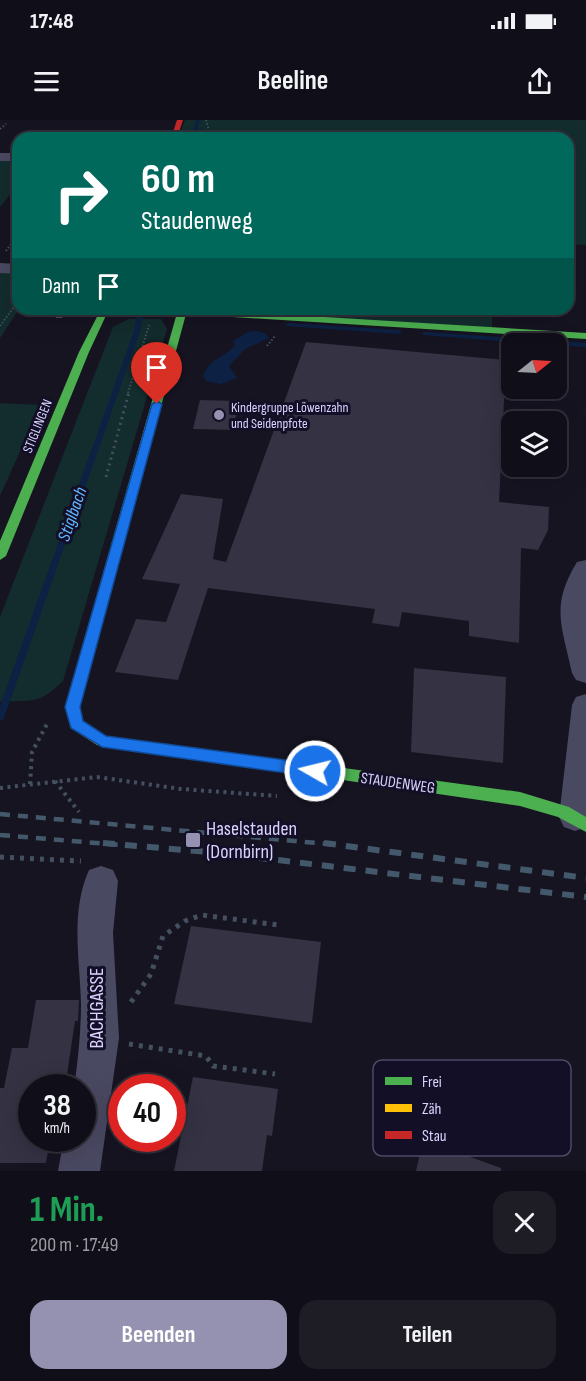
<!DOCTYPE html>
<html lang="de">
<head>
<meta charset="utf-8">
<style>
  body { margin:0; font-family:"Sofia Sans Condensed",sans-serif; background:#1e1d26; color:#f1f3f6; height:100vh; display:flex; flex-direction:column; font-size:22px; white-space:nowrap }
  * { box-sizing:border-box; margin:0 }
  p { font-size:20px; color:#9c9ca2 }
  .icon { flex:none; width:33px; height:33px; fill:none; stroke:currentColor; stroke-width:2; stroke-linecap:round; stroke-linejoin:round }
  .map { position:relative; height:1051px; overflow:hidden }
  .details { display:flex; flex-direction:column; background:#100f19; flex:1 }
  .details>* { flex:none }
  .top-card { position:absolute; left:12px; top:12px; width:562px; height:183px; border-radius:18px; box-shadow:0 6px 24px #0002,0 0 0 2px #302f38; background:#00695c; color:#fff; overflow:hidden }
  .needle { width:39px; rotate:72deg }
  .tools { position:absolute; left:501px; top:213px; display:grid; gap:12px }
  .tools a { display:grid; place-items:center; width:66px; height:66px; border-radius:12px; background:#100f19; box-shadow:0 6px 24px #0002,0 0 0 2px #302f38; font-size:30px }
  .speed { position:absolute; left:18px; top:954px; display:flex; gap:12px; font-size:30px; font-weight:700; text-align:center }
  .speed>* { display:grid; place-content:center; width:78px; height:78px; border-radius:50%; background:#100f19; box-shadow:0 6px 24px #0002,0 0 0 2px #302f38; line-height:1 }
  .speed small { font-size:15px; font-weight:400 }
  .speed .limit { border:9px solid #d22; background:#fff; color:#111 }
  .pin { position:absolute; display:grid; place-items:center; width:51px; height:51px; color:#fff; margin:-62px -26px; border-radius:50% 50% 50% 0; rotate:-45deg; box-shadow:0 0 6px #0007 }
  .pin .icon { rotate:45deg }
  .me { position:absolute; width:66px; margin:-33px; rotate:278deg; stroke-linejoin:round; filter:drop-shadow(0 0 4px #0008) }
  .turn { display:flex; align-items:center; gap:21px; height:126px; padding:0 30px; font-size:27px }
  .turn .icon { width:78px; height:78px; stroke-width:2.5 }
  .turn b { display:block; font-size:42px; line-height:51px }
  .then { display:flex; align-items:center; height:57px; padding:0 30px; background:#0003; gap:12px; font-size:22px }
  .round { display:grid; place-items:center; flex:none; width:63px; height:63px; border-radius:18px; background:#1e1d26 }
  .summary { display:flex; align-items:center; justify-content:space-between; height:102px; padding:0 30px }
  h1 { font-size:36px; font-weight:700; line-height:45px; color:#1e9e55 }
  .button { display:flex; gap:12px; margin-top:auto; padding:12px 30px }
  .button a { flex:1; height:69px; border-radius:18px; background:#9591b1; color:#fff; font-size:24px; font-weight:700; line-height:69px; text-align:center }
  .button a+a { background:#1e1d26; color:#f1f3f6 }
  .status { display:flex; justify-content:space-between; align-items:center; height:42px; padding:0 30px; background:#100f19; direction:ltr }
  .status svg { height:16px; fill:currentColor }
  header { display:flex; justify-content:space-between; align-items:center; height:78px; padding:0 30px; background:#100f19; font-size:27px; font-weight:700 }
  .map>svg:first-child { display:block }
  .green { fill:#132c2d }
  .water { fill:#0d2144 }
  .lines { fill:none; stroke-linecap:round; stroke-linejoin:round }
  .stream { fill:#0d2144; fill-rule:evenodd }
  .building { fill:#343243 }
  .path-far3 { stroke:#44505f; stroke-width:2; stroke-dasharray:1.5 2; stroke-linecap:butt }
  .path-far2 { stroke:#44505f; stroke-width:3; stroke-dasharray:2 4; stroke-linecap:butt }
  .path-far1 { stroke:#44505f; stroke-width:4; stroke-dasharray:3 4.5; stroke-linecap:butt }
  .path { stroke:#44505f; stroke-width:5; stroke-dasharray:4 6; stroke-linecap:butt }
  .lane { fill:#4a4962; fill-rule:evenodd }
  .street { fill:#4a4962; fill-rule:evenodd }
  .fast { fill:#4caf50; fill-rule:evenodd }
  .slow { fill:#ffc107; fill-rule:evenodd }
  .jam { fill:#c62828; fill-rule:evenodd }
  .rail-far1 { stroke:#43596b; stroke-width:4.5; stroke-dasharray:10 8; stroke-linecap:butt }
  .rail { stroke:#43596b; stroke-width:6; stroke-dasharray:12 10; stroke-linecap:butt }
  .route { fill:#1a73e8; stroke:#114b97; stroke-width:1.5 }
  .poi-dot { fill:#9591b1; stroke:#130f26; stroke-width:2 }
  .labels { text-anchor:middle; stroke-width:6; stroke-linejoin:round; paint-order:stroke }
  .far-poi-label { font-size:14px; fill:#d9d4ff; stroke:#130f26; text-anchor:start }
  .far-street-label { font-size:14px; fill:#d9d4ff; stroke:#130f26 }
  .street-label { font-size:16px; fill:#d9d4ff; stroke:#130f26 }
  .water-label { font-size:18px; font-style:italic; fill:#62b6ff; stroke:#130f26 }
  .near-poi-label { font-size:20px; fill:#d9d4ff; stroke:#130f26; text-anchor:start }
  .near-street-label { font-size:20px; fill:#d9d4ff; stroke:#130f26 }
  .key { fill:#130f26; stroke:#4e4a67; stroke-width:1.5 }
  .key-label { font-size:16px; fill:#d9d4ff }
</style>
</head>
<body>
<div class="status"><b>17:48</b><svg viewBox="0 0 49 12"><path d="M0 12V9h3v3zM5 12V6h3v6zM10 12V3h3v9zM15 12V0h3v12zM26 1h20v11H26zM47 4h2v5h-2z"/></svg></div>
<header><svg class="icon" aria-label="menu" viewBox="0 0 24 24"><path d="M4 6h16M4 12h16M4 18h16"/></svg>Beeline<svg class="icon" aria-label="share" viewBox="0 0 24 24"><path d="M12 15V3M7 8l5-5 5 5M5 13v7h14v-7"/></svg></header>
<div class="map">
<svg width="586" height="1051" viewBox="0 0 586 1051">
  <rect width="100%" height="100%" fill="#161421"/>
  <path class="green" d="M185,0H586V125L569,124L568,18H178Z
    M0,39H18V65L0,87Z
    M0,151H18L19,189L0,218Z
    M152,189H492V209Z
    M129,199H161L167,209L63,561C40,584 31,581 0,581V497L113,207Z
    M0,283L41,285L0,376Z"/>
  <path class="water" d="M257,211L266,214L269,218L245,229L229,246L237,258L221,264L206,261L203,256C210,237 227,237 235,225L233,221L248,212Z"/>
  <g class="lines">
    <path class="stream" d="M196,0H200L195,18H191Z
      M138,189H144L140,211L4,598L3,600L0,601V586L134,211Z
      M288,203L399,210L402,212L399,214L286,206V204Z
      M425,212L586,223V227L556,225V224H540L423,215V213Z"/>
  </g>
  <path class="building" d="M306,222L506,240L499,382L549,387L548,410L538,430L521,428L519,523L469,516V501L402,492L399,507L372,503L375,489L208,468L178,560L115,552L136,499L166,502L180,464L142,459L181,374L223,379L213,439L226,442Z
    M200,280L238,281L234,310L193,309Z
    M414,548L506,557L503,643L411,632Z
    M191,806L321,822L312,903L174,884Z
    M36,880H79L78,901H75L65,968H32V1018L50,1020L46,1043H0V968H4L12,928H28Z
    M193,957L278,969L272,1016L267,1015L262,1051H174Z
    M423,1020L501,1048V1051H416Z"/>
  <g class="lines">
    <path class="path-far3" d="M206,0L211,18
      M0,9L6,4
      M6,131L18,114
      M0,206L14,187H18
      M267,226L275,216
      M128,273L149,205"/>
    <path class="path-far2" d="M106,357L129,272"/>
    <path class="path-far1" d="M55,661L79,692
      M30,664L32,632L47,604
      M0,668L97,657L181,669L277,676"/>
    <path class="path" d="M0,737L81,741
      M131,882L151,854L163,816L185,801L202,795L278,805
      M129,924L206,936L213,946L275,954"/>
    <path class="lane" d="M60,189H69L62,198H56L55,196Z"/>
    <path class="street" d="M43,10L49,14L46,18H34Z
      M0,33H18V41H0Z
      M0,143L18,144V154L0,153Z
      M586,440V563L576,560L572,553C562,506 550,486 577,442Z
      M586,574V707L575,711L564,707L559,697L572,585L576,577Z
      M101,746L113,750L118,761L113,813L119,918L100,1051H58L64,1018H82V968H74C78,940 81,912 81,884C80,840 70,792 89,750Z"/>
    <path class="fast" d="M101,189H109L89,232L6,436L0,440V421L79,232Z
      M146,189H192L586,213V219L186,194L91,545L89,549H79L77,545L177,193L150,192Z
      M322,645L520,672L569,687L586,697V712L558,697L520,686L322,657L317,655L314,651L317,647Z"/>
    <path class="slow" d="M84,540L89,541L91,545L79,587L83,601L105,616L322,645L327,647L330,651L327,655L322,657L97,625L71,608L65,587L77,545L79,541Z"/>
    <path class="jam" d="M177,0H183L177,18H171Z"/>
    <path class="rail-far1" d="M0,694L338,725
      M0,715L121,725"/>
    <path class="rail" d="M103,723L219,733L586,777
      M324,723L586,758"/>
  </g>
  <path class="route" d="M157,281L162,284L80,587L83,601L106,616L315,644L321,646L323,651L321,655L315,657L102,627L71,608L65,587L152,284Z"/>
  <g class="poi-dot">
    <circle cx="219" cy="295" r="6"/>
    <rect x="185" y="712" width="16" height="16" rx="3"/>
  </g>
  <g class="labels">
    <g class="far-poi-label">
      <text x="231" y="292">Kindergruppe Löwenzahn<tspan x="231" dy="16">und Seidenpfote</tspan></text>
    </g>
    <g class="far-street-label">
      <text transform="translate(37 306) rotate(-68)" y="5">STIGLINGEN</text>
    </g>
    <g class="street-label">
      <text transform="translate(398 662) rotate(8)" y="6">STAUDENWEG</text>
    </g>
    <g class="water-label">
      <text transform="translate(72 394) rotate(-71)" y="6">Stiglbach</text>
    </g>
    <g class="near-poi-label">
      <text x="206" y="715">Haselstauden<tspan x="206" dy="23">(Dornbirn)</tspan></text>
    </g>
    <g class="near-street-label">
      <text transform="translate(96 888) rotate(-90)" y="7">BACHGASSE</text>
    </g>
  </g>
  <rect x="373" y="940" width="198" height="96" rx="9" class="key"/>
  <rect x="385" y="957" width="27" height="8" fill="#4caf50"/>
  <rect x="385" y="984" width="27" height="8" fill="#ffc107"/>
  <rect x="385" y="1011" width="27" height="8" fill="#c62828"/>
  <g class="key-label">
    <text x="422" y="967">Frei</text>
    <text x="422" y="994">Zäh</text>
    <text x="422" y="1021">Stau</text>
  </g>
</svg>
<div class="tools">
<a><svg class="needle" viewBox="-14 -14 28 28"><path d="M0-13l5 13h-10z" fill="#e53935"/><path d="M0 13l5-13h-10z" fill="#9c9ca2"/></svg></a>
<a><svg class="icon" aria-label="layers" viewBox="0 0 24 24"><path d="M12 4l9 5-9 5-9-5zM3 14l9 5 9-5"/></svg></a>
</div>
<div class="speed"><div>38<small>km/h</small></div><div class="limit">40</div></div>
<div class="pin" style="left:157px;top:284px;background:#d93025"><svg class="icon" aria-label="arrive" viewBox="0 0 24 24"><path d="M6 21V4h12l-3 4 3 4H6"/></svg></div>
<svg class="me" style="left:315px;top:651px" viewBox="-20 -20 40 40"><circle r="17" fill="#1a73e8" stroke="#fff" stroke-width="3"/><path d="M0-11L8 9 0 5-8 9z" fill="#fff"/></svg>
<div class="top-card">
<div class="turn"><svg class="icon" aria-label="right" viewBox="0 0 24 24"><path d="M7 20v-9h11M14 6l5 5-5 5"/></svg><div><b>60 m</b>Staudenweg</div></div>
<div class="then">Dann<svg class="icon" aria-label="arrive" viewBox="0 0 24 24"><path d="M6 21V4h12l-3 4 3 4H6"/></svg></div>
</div>
</div>
<section class="details">
<div class="summary"><div><h1>1 Min.</h1><p>200 m · 17:49</p></div><a class="round"><svg class="icon" aria-label="close" viewBox="0 0 24 24"><path d="M6 6l12 12M18 6L6 18"/></svg></a></div>
<div class="button"><a>Beenden</a><a>Teilen</a></div>
</section>
</body>
</html>
